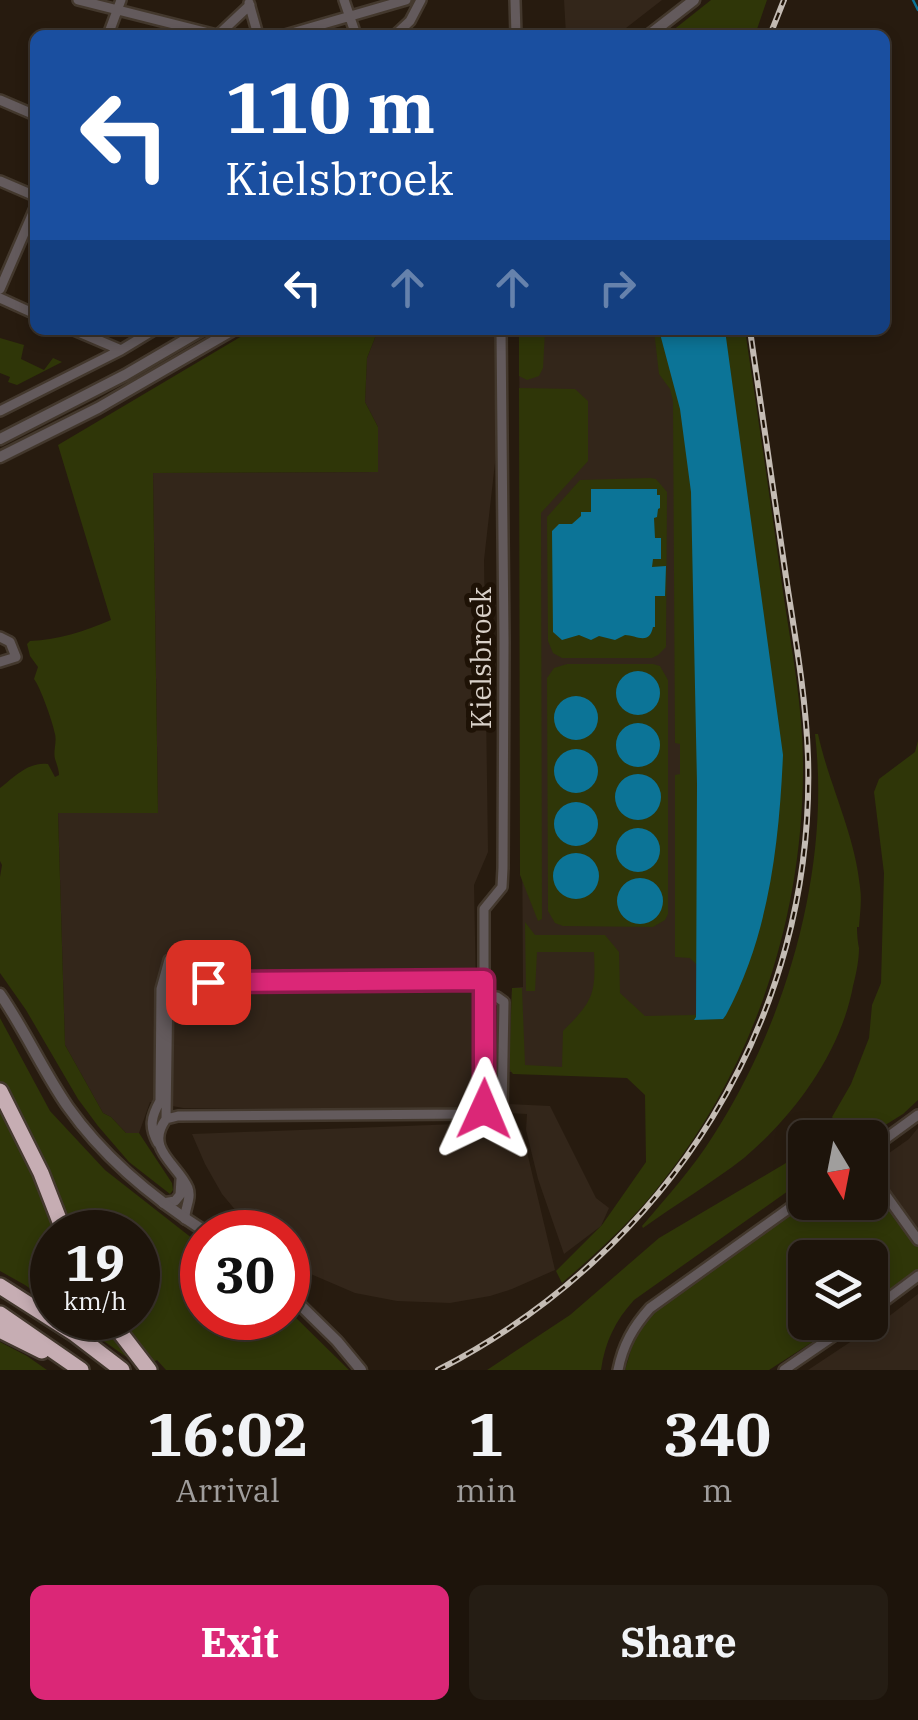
<!DOCTYPE html>
<html lang="en">
<head>
<meta charset="utf-8">
<style>
  body { margin:0; font-family:"IBM Plex Serif",serif; background:#251d14; color:#f1f3f6; height:100vh; display:flex; flex-direction:column; font-size:38px; white-space:nowrap }
  * { box-sizing:border-box; margin:0 }
  p { font-size:32px; color:#a09e9d }
  .icon { flex:none; width:55px; height:55px; fill:none; stroke:currentColor; stroke-width:2; stroke-linecap:round; stroke-linejoin:round }
  .map { position:relative; height:1370px; overflow:hidden }
  .drawer { display:flex; flex-direction:column; background:#1d140b; flex:1 }
  .drawer>* { flex:none }
  .top-card { position:absolute; left:30px; top:30px; width:860px; height:305px; border-radius:15px; box-shadow:0 5px 15px #0003,0 0 0 2px #3b332c; background:#1a4fa0; color:#fff; overflow:hidden }
  .needle { width:65px; rotate:170deg }
  .controls { position:absolute; left:788px; top:1120px; display:grid; gap:20px }
  .controls a { display:grid; place-items:center; width:100px; height:100px; border-radius:15px; background:#1d140b; box-shadow:0 5px 15px #0003,0 0 0 2px #3b332c; font-size:50px }
  .speed { position:absolute; left:30px; top:1210px; display:flex; gap:20px; font-size:50px; font-weight:700; text-align:center }
  .speed>* { display:grid; place-content:center; width:130px; height:130px; border-radius:50%; background:#1d140b; box-shadow:0 5px 15px #0003,0 0 0 2px #3b332c; line-height:1 }
  .speed small { font-size:25px; font-weight:400 }
  .speed .limit { border:15px solid #d22; background:#fff; color:#111 }
  .pin { position:absolute; display:grid; place-items:center; width:85px; height:85px; color:#fff; margin:-42px; border-radius:20px; box-shadow:0 5px 15px #0006 }
  .me { position:absolute; width:110px; margin:-55px; rotate:1deg; stroke-linejoin:round; filter:drop-shadow(0 0 8px #0008) }
  .turn { display:flex; align-items:center; gap:35px; height:210px; padding:0 30px; font-size:45px }
  .turn .icon { width:130px; height:130px; stroke-width:2.5 }
  .turn b { display:block; font-size:70px; line-height:85px }
  .lanes { display:flex; align-items:center; height:95px; padding:0 30px; background:#0003; justify-content:center; gap:50px; direction:ltr }
  .lanes .off { opacity:.35 }
  .eta { display:flex; justify-content:space-evenly; align-items:center; height:170px; text-align:center }
  .eta b { font-size:60px; font-weight:800; line-height:70px }
  .action { display:flex; gap:20px; margin-top:auto; padding:20px 30px }
  .action a { flex:1; height:115px; border-radius:15px; background:#db2777; color:#fff; font-size:40px; font-weight:800; line-height:115px; text-align:center }
  .action a+a { background:#251d14; color:#f1f3f6 }
  .map>svg:first-child { display:block }
  .industrial { fill:#33261a }
  .green { fill:#2f3608 }
  .water { fill:#0c7497 }
  .lines { fill:none; stroke-linecap:round; stroke-linejoin:round }
  .stream { stroke:#0c7497; stroke-width:2.5 }
  .minor-casing { stroke:#43382d; stroke-width:14 }
  .tertiary-casing { stroke:#43382d; stroke-width:15 }
  .motorway-casing { stroke:#43382d; stroke-width:20 }
  .minor { stroke:#635a5c; stroke-width:9 }
  .tertiary { stroke:#635a5c; stroke-width:10 }
  .motorway { stroke:#c6adb3; stroke-width:15 }
  .rail-casing { stroke:#c4bcb4; stroke-width:6 }
  .rail { stroke:#1e1206; stroke-width:2.5; stroke-dasharray:8; stroke-linecap:butt }
  .route-casing { stroke:#8e194d; stroke-width:25 }
  .route { stroke:#db2777; stroke-width:18 }
  .labels { text-anchor:middle; stroke-width:10; stroke-linejoin:round; paint-order:stroke }
  .street-label { font-size:28px; fill:#d9d1c9; stroke:#1e1206 }
</style>
</head>
<body>
<div class="map">
<svg width="918" height="1370" viewBox="0 0 918 1370">
  <rect width="100%" height="100%" fill="#271b0f"/>
  <path class="industrial" d="M564,0H662L617,35H566Z
    M378,330H492L494,337L496,454L484,560L488,852L474,885L478,1096L472,1107L465,1108H183L150,1102L139,1133H126L111,1117L103,1113L65,1045L58,813H158L153,473L378,472V427L365,402L367,358Z
    M519,330H738L709,1076L508,1072L512,988L523,987Z
    M508,1104L550,1106L596,1198L609,1208L601,1226L564,1254L538,1179L526,1130L527,1114L508,1113Z
    M511,1122L522,1131L555,1270L512,1289L490,1296L450,1303L397,1301L355,1293L313,1275L294,1264L288,1260V1232H254L252,1230L222,1194L205,1164L192,1134Z
    M918,1128V1244L872,1165L909,1139Z
    M918,1294V1370H808L888,1317Z"/>
  <path class="green" d="M711,0H767L755,35H696L694,28L683,35H667Z
    M252,330H378L367,358L365,402L378,427V472L153,473L158,813H58L65,1045L103,1113L111,1117L126,1133H139L172,1183L173,1190L170,1194L129,1162L98,1126L78,1099L26,1010L0,973V877L2,865L0,861V788C14,777 29,761 48,764L55,777L59,775C59,770 57,765 55,759C53,751 57,742 55,734C53,723 40,686 34,679L38,667L30,656L27,644L30,641C59,640 85,631 111,620L58,445Z
    M519,330H545L543,368L539,376L527,380L519,376Z
    M654,330H677L699,412L697,965L690,958L675,957V775L680,774V744L675,743L673,401L670,389L659,374Z
    M718,330H745C758,417 771,505 783,592C792,652 804,713 803,773C802,919 754,1066 663,1181C634,1219 598,1252 562,1283L556,1271L602,1225L646,1162L645,1095L627,1078L513,1074L509,1069L512,988H522L525,1065L562,1067L563,1031C593,1001 596,995 594,952H537L535,991H526L525,922L535,935H605L619,952L620,993L645,1016L693,1015L719,1012Z
    M0,338L24,345L21,359L44,370L53,358L62,362L17,385L8,382L10,377L0,373Z
    M519,388L575,389L588,401V461L541,513L542,919L538,921L520,875Z
    M650,478L656,479L667,492L666,647L658,655L652,658H562L553,653L548,641L547,517L580,480Z
    M567,664H653L660,666L668,680V914L665,920L653,927L563,926L555,923L548,911L547,678L554,668Z
    M815,734H818C829,785 855,834 860,887C862,900 860,913 859,927H857C857,935 858,943 859,948C859,960 856,975 853,986C841,1052 794,1116 744,1158C712,1183 676,1204 643,1228L642,1226C667,1197 692,1169 713,1136C786,1023 831,869 815,734Z
    M918,741V1100L903,1114L866,1137H846L832,1117L851,1084L869,1038L872,1005L881,983L884,873L874,792L879,779L915,752Z
    M0,1018L50,1111L105,1170L202,1246V1318H288V1310L349,1370H166L157,1360L142,1368L71,1318H138V1232H52V1304L25,1285L0,1271Z
    M805,1144V1179L634,1300C615,1321 605,1342 601,1370H487L570,1315L659,1238L791,1160Z
    M870,1181L918,1246V1272L870,1304V1258H805V1322L842,1323L769,1370H625L633,1343L652,1313L806,1203L870,1202Z
    M0,1342L27,1356L47,1370H0Z"/>
  <path class="water" d="M659,330H725L783,755C779,844 769,935 726,1015L723,1019L694,1020L696,1017L697,784L691,492L680,409Z
    M591,489H657V495H660V508L658,509L657,517L654,518L655,538H661V559H653L652,567L666,566L665,596H655V627H653C649,646 636,635 625,635L615,640L599,636L591,640L579,635L562,640L553,632L552,531L559,524H572L581,516V512H591Z
    M616 693a22 22 0 1 1 44 0a22 22 0 1 1-44 0Z
    M554 718a22 22 0 1 1 44 0a22 22 0 1 1-44 0Z
    M616 745a22 22 0 1 1 44 0a22 22 0 1 1-44 0Z
    M554 771a22 22 0 1 1 44 0a22 22 0 1 1-44 0Z
    M615 797a23 23 0 1 1 46 0a23 23 0 1 1-46 0Z
    M554 824a22 22 0 1 1 44 0a22 22 0 1 1-44 0Z
    M616 850a22 22 0 1 1 44 0a22 22 0 1 1-44 0Z
    M553 876a23 23 0 1 1 46 0a23 23 0 1 1-46 0Z
    M617 901a23 23 0 1 1 46 0a23 23 0 1 1-46 0Z"/>
  <g class="lines">
    <path class="stream" d="M913,0L918,10"/>
    <g class="minor-casing">
      <path id="minor" d="M78,0L217,35
        M344,0L356,35
        M515,0L516,35
        M249,3L258,35
        M108,35L121,0
        M218,35L250,5
        M285,35L406,0
        M395,35L410,21L421,0
        M0,100L35,115
        M0,181L35,196
        M0,289L35,208
        M0,298L35,314
        M74,330L121,350
        M0,411L121,350L154,330
        M0,637L10,642L16,657L0,662
        M168,983L166,1119C144,1149 178,1164 188,1188C192,1199 184,1209 185,1219
        M161,989L168,983L484,980
        M484,997H497L504,1002L502,1111
        M166,1119L178,1116L469,1114L484,1109V909L502,887L503,868L504,642L501,330
        M158,1143C149,1127 151,1117 160,1101L161,989L169,960
        M870,1150L918,1115
        M870,1173L918,1240
        M163,1203L175,1201L180,1195L181,1179
        M870,1312L918,1276
        M618,1370C623,1345 633,1327 650,1308L805,1197
        M784,1370L854,1322"/>
    </g>
    <g class="tertiary-casing">
      <path id="tertiary" d="M649,35L694,0
        M0,439L125,375L202,330
        M0,457L98,408L233,330
        M0,994C25,1030 43,1071 68,1107C104,1158 154,1199 206,1232
        M288,1293L337,1341L361,1370"/>
    </g>
    <g class="motorway-casing">
      <path id="motorway" d="M0,1091L41,1173L64,1232
        M0,1286L75,1334L122,1370
        M0,1314L81,1370
        M109,1318L149,1370
        M0,1330L42,1351"/>
    </g>
    <use href="#minor" class="minor"/>
    <use href="#tertiary" class="tertiary"/>
    <use href="#motorway" class="motorway"/>
    <g class="rail-casing">
      <path id="rail" d="M770,35L784,0
        M438,1370C668,1252 816,1019 808,757C806,699 796,642 787,584C775,500 762,415 750,330"/>
    </g>
    <use href="#rail" class="rail"/>
  </g>
  <g class="lines">
    <g class="route-casing">
      <path id="route" d="M208,982L484,980V1109"/>
    </g>
    <use href="#route" class="route"/>
  </g>
  <g class="labels">
    <g class="street-label">
      <text transform="translate(481 658) rotate(-90)" y="10">Kielsbroek</text>
    </g>
  </g>
</svg>
<div class="controls">
<a><svg class="needle" viewBox="-14 -14 28 28"><path d="M0-13l5 13h-10z" fill="#e53935"/><path d="M0 13l5-13h-10z" fill="#a09e9d"/></svg></a>
<a><svg class="icon" aria-label="layers" viewBox="0 0 24 24"><path d="M12 4l9 5-9 5-9-5zM3 14l9 5 9-5"/></svg></a>
</div>
<div class="speed"><div>19<small>km/h</small></div><div class="limit">30</div></div>
<div class="pin" style="left:208px;top:982px;background:#d93025"><svg class="icon" aria-label="arrive" viewBox="0 0 24 24"><path d="M6 21V4h12l-3 4 3 4H6"/></svg></div>
<svg class="me" style="left:484px;top:1109px" viewBox="-20 -20 40 40"><path d="M0-17L14 15 0 8-14 15z" fill="#db2777" stroke="#fff" stroke-width="4"/></svg>
<div class="top-card">
<div class="turn"><svg class="icon" aria-label="left" viewBox="0 0 24 24"><path d="M17 20v-9H6M10 6l-5 5 5 5"/></svg><div><b>110 m</b>Kielsbroek</div></div>
<div class="lanes"><svg class="icon" aria-label="left" viewBox="0 0 24 24"><path d="M17 20v-9H6M10 6l-5 5 5 5"/></svg><svg class="icon off" aria-label="ahead" viewBox="0 0 24 24"><path d="M12 20V5M6 11l6-6 6 6"/></svg><svg class="icon off" aria-label="ahead" viewBox="0 0 24 24"><path d="M12 20V5M6 11l6-6 6 6"/></svg><svg class="icon off" aria-label="right" viewBox="0 0 24 24"><path d="M7 20v-9h11M14 6l5 5-5 5"/></svg></div>
</div>
</div>
<section class="drawer">
<div class="eta">
<div><b>16:02</b><p>Arrival</p></div>
<div><b>1</b><p>min</p></div>
<div><b>340</b><p>m</p></div>
</div>
<div class="action"><a>Exit</a><a>Share</a></div>
</section>
</body>
</html>
